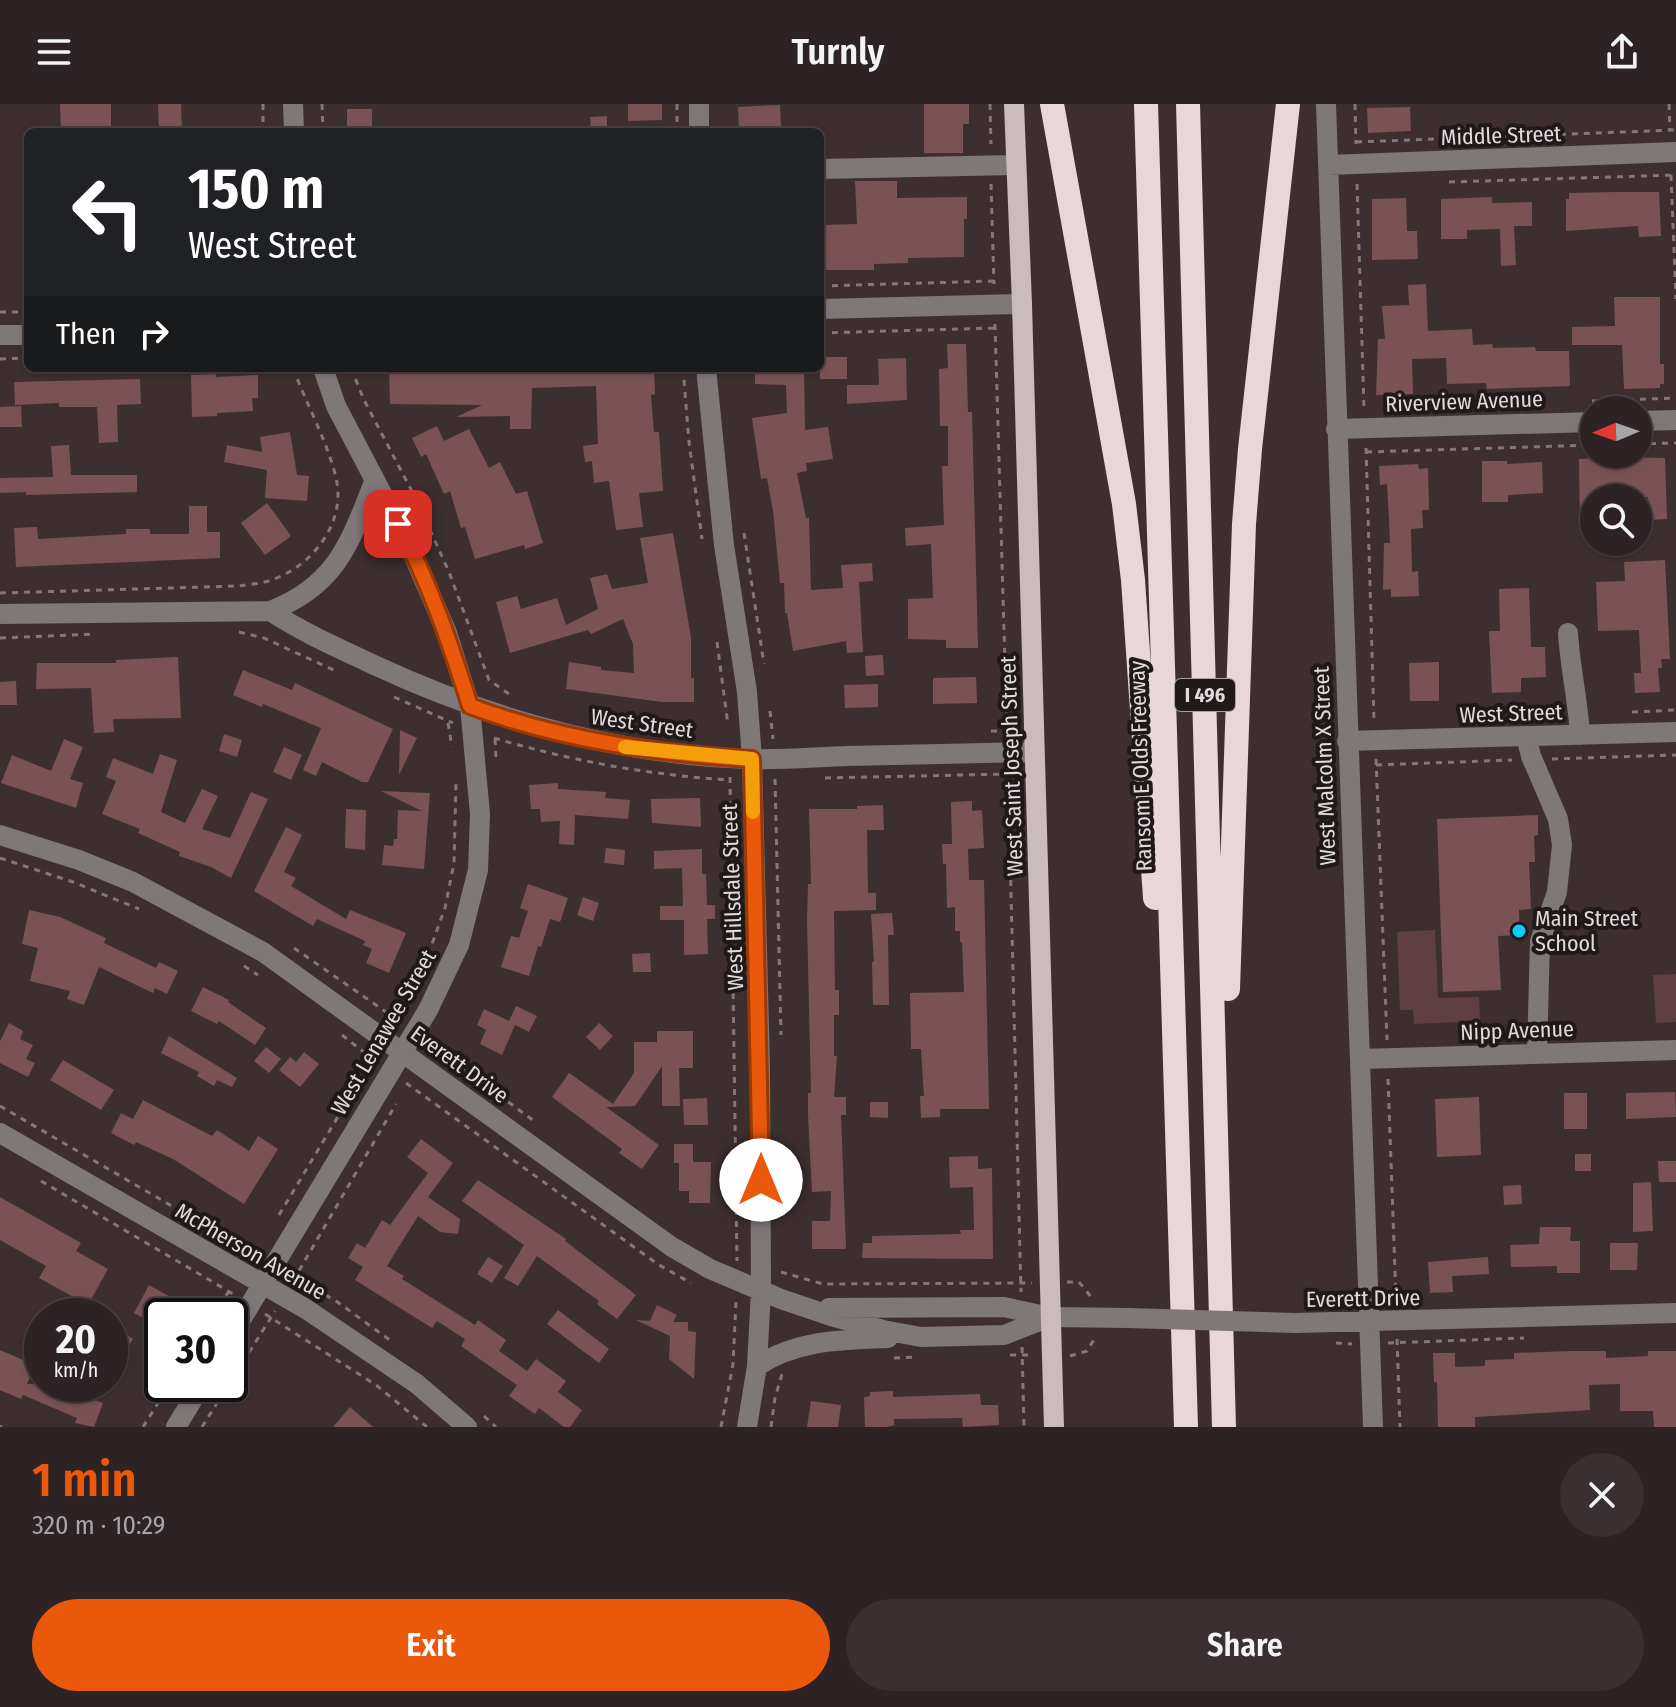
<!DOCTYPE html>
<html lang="en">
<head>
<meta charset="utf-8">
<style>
  body { margin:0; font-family:"Fira Sans Condensed",sans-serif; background:#3a2f31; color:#f1f3f6; height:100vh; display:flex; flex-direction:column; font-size:30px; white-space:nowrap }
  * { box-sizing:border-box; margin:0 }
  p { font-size:26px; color:#a7a4a6 }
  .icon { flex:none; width:44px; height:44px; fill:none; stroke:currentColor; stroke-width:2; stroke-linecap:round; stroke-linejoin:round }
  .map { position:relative; height:1323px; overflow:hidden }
  .sheet { display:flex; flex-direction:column; background:#2e2324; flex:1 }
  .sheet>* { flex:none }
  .banner { position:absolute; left:24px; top:24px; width:800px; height:244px; border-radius:12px; box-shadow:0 2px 6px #0004,0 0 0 2px #494041; background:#202124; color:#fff; overflow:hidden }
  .needle { width:52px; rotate:268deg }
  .tools { position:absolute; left:1580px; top:292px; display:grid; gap:16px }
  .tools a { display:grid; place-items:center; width:72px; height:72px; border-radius:50%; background:#2e2324; box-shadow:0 2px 6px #0004,0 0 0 2px #494041; font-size:40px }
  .speed { position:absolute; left:24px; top:1194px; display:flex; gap:16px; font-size:40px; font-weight:700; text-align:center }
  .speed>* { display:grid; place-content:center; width:104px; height:104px; border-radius:50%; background:#2e2324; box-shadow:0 2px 6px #0004,0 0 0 2px #494041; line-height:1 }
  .speed small { font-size:20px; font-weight:400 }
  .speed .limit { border:4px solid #111; border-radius:12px; background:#fff; color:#111 }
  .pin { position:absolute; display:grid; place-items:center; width:68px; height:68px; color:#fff; margin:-34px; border-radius:16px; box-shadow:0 4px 12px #0006 }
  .me { position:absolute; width:88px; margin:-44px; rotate:0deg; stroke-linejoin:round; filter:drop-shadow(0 0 6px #0008) }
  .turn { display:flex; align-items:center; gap:28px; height:168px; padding:0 32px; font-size:36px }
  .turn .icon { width:104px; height:104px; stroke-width:2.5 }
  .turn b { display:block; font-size:56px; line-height:68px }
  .then { display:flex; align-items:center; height:76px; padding:0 32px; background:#0003; gap:16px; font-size:30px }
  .round { display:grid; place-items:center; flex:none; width:84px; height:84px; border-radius:42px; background:#3a2f31 }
  .headline { display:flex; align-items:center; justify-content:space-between; height:136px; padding:0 32px }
  h1 { font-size:48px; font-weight:600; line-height:60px; color:#ea580c }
  .primary-button { display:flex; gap:16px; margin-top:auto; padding:16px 32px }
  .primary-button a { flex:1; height:92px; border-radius:48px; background:#ea580c; color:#fff; font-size:32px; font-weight:600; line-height:92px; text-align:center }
  .primary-button a+a { background:#3a2f31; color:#f1f3f6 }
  header { display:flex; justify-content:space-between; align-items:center; height:104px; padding:0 32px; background:#2e2324; font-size:36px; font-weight:600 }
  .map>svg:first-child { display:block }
  .green { fill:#603f42 }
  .building { fill:#7a5256 }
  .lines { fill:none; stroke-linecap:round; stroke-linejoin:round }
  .path { stroke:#837778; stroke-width:3; stroke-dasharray:6 6; stroke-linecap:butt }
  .minor { stroke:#7f7878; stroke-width:20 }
  .major { stroke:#cabcbd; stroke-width:20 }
  .highway { stroke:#e8d7d8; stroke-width:24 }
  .minor-bridge { stroke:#7f7878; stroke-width:20 }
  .route-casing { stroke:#983908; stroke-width:20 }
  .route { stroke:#ea580c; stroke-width:14 }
  .slow { stroke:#f59e0b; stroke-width:14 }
  .poi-dot { fill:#0ecafa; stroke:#1f191a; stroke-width:3 }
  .labels { text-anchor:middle; stroke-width:8; stroke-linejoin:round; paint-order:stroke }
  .shield { fill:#1f191a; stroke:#a89fa0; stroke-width:2 }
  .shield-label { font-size:20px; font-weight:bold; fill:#e2d9da }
  .street-label { font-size:22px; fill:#e2d9da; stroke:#1f191a }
  .poi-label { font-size:22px; fill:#e2d9da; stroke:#1f191a; text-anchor:start }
</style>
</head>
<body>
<header><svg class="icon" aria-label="menu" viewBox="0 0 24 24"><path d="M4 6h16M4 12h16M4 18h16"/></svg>Turnly<svg class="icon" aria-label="share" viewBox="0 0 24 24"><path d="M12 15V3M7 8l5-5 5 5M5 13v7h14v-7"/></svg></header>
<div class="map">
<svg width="1676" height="1323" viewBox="0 0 1676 1323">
  <rect width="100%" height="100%" fill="#3d2f30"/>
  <path class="green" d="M1435,826L1438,894L1479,893L1480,917L1414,920L1413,906H1400L1397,828Z
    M1676,870V918L1656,919L1653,871Z"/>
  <path class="building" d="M60,0H111V28H61Z
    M158,0H181L182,26L159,27Z
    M628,0H662V16L628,17Z
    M924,0H969V20H963V49H924Z
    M780,1L781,23L739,25L738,3Z
    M1410,3L1411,27L1368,29L1367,4Z
    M347,5H372V26H347Z
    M607,12V28H591L590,13Z
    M855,77H897V94L967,93V115H964V153L908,154V159L874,160V166H820V121L857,120Z
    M1616,88H1659L1661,132L1639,133L1638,122L1566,127V95H1569V89Z
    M1492,93V99L1532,98V122H1514L1516,161L1501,162L1500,125L1467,126V135H1441V95Z
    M1406,94L1407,127H1417L1418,155L1372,156V95Z
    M1426,180L1428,227L1472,225L1473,241L1492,240L1493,244L1535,243L1536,247H1569L1570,282L1487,285L1486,279L1447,280L1446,254L1412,255L1413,290L1376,291L1378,235H1385L1382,202L1409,201L1408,181Z
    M1614,193H1660V260H1664V280H1660V284L1624,285L1622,241H1572V223L1615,222Z
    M947,240H966L968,308H972L978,544H946V536L908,535V495L933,494L931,440L906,442L905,424L944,421L942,362H948V322H940L939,265L948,264Z
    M820,253H847V275H820Z
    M906,254L907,296L847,300V281H879L878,255Z
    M443,264H654L655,290L651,291L654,328H659L663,387L639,389L643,423L616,426L609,377L594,379L592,357L585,358L583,342L598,340L596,282L532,284L531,325H510V312L456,313L482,301L390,300L389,266Z
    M755,264H804L805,326L828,323L833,355L806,359L807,367L797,369L806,414H809L811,486L843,484L841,461L872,459L873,477L859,478L863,548L847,549L846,537L793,547L787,509H785L784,479H780L773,407L767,374L761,375L752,314L787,309L786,281L755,280Z
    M216,270V273L258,271V294H252L253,307L217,309V312L192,313L191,271Z
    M140,275L141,300L117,301L118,338L99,339L97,303H59V299L15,301L14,278Z
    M21,302L22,323H0V303Z
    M437,322L444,337L469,325L489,364L500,358L516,390L527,387L543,439L525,445L524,441L475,455L465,423L461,424L450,387L444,390L426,350L421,353L412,334Z
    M290,328L297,371L309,372L307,397L265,394L267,366L224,358L227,341L262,348L260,333Z
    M69,341L71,371H137V388L26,391V388L0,389V374L53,373L51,342Z
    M1610,353L1665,354L1667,415L1650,416L1648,393L1594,394V423H1580L1579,355Z
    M1482,357H1507V360L1542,358L1543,389L1508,391V398H1482Z
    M1418,360L1419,365L1428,364L1429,406H1422L1423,424L1411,425L1412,468L1418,467L1419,492L1391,493V485L1383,486L1384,439H1390L1389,416L1387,380L1380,381L1379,362Z
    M267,399L291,432L265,451L241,419Z
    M189,402H207V428H220V454L16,463L14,424L37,423L38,435L126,430V425H150V430H189Z
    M673,429L691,533V574H694V598H662L566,585L569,558L601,563V566L634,569L633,540L623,515L591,530L588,526L510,549L496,498L517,492L521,505L557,494L566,521L598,505L590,474L607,470L612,485L648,479L640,434Z
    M1665,456L1670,555H1661L1662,564H1658L1660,588L1635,589L1634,569H1641L1639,526L1598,527L1596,478L1625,477L1624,458Z
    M1529,484L1531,543H1545L1546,573L1521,574V588L1492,589L1489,527H1500L1499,485Z
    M883,551L884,571L866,572L865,552Z
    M178,553L181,614L113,615L114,628L94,629L91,584L36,585L37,559H116V556Z
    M1439,558V597H1410L1409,559Z
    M243,566L292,586L295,579L393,625L368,678H362L322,658L316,672L303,666L321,624L263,600L262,603L233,591Z
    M976,573L977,599L933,600V574Z
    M16,577L17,601H0V578Z
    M878,580V603L845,604L844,581Z
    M400,626L417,634L399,671Z
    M224,630L242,636L237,653L219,647Z
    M64,635L83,643L70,675L83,679L76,704L1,679L12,651L51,667Z
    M284,643L302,651L291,676L273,668Z
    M160,650L177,656L161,708L185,719L202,685L218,692L202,725L230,734L251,688L268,695L231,774L211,763L179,752L180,748L138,729L140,725L102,710L116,677L106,673L113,654L153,670Z
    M558,679V685L606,688L605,694L630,696L628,715L575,711L574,741L559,740L560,717L541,718L540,705H531L529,681Z
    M381,687L430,689L424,765L382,761L384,741L393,742L394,735H397L398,706L422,707Z
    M700,694L701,723L652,719L651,695Z
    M972,697V707L982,706L984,744L968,745L969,776H984L989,1005H940V1013L921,1014L920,992H924L921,945H911L910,889L964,888L962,838H960V827H955V803L947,804L946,760H943L942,740H952L951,698Z
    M883,701L884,726H867L868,789H876V806L834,807L835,886H839V911H834V952H837L834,993H846V1011H841L846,1145H812V1117H830L831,1087L812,1088L808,1011V989H811L807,816L808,780H811L809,705H857V702Z
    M346,705L366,706L365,746L345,744Z
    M1538,711V731L1534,732L1535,758H1529L1531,805L1519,806L1520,831L1498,832L1501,886L1443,888L1437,715Z
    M286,723L302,731L284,768L296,774L291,782L346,815L350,806L406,829L389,869L366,859L372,845L363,841L365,837L317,815L313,822L254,787Z
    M606,744L625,746L624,761L604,759Z
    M702,745V770H706L707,801H715V815H707L708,850L684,851V816H660V802H683L682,764L654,765V747Z
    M528,780L568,794L560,818L550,815L541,843L538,842L529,872L501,863L511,832L519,834L528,807L520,804Z
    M583,793L599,799L593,817L577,811Z
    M29,806L60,813L106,834L104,839L156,864L159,858L178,867L167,890L155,884L153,889L99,863L84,901L67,895L70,887L30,877L38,844L22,840Z
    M892,809L894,831H888L889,901H873L872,858H874L871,810Z
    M650,849L651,868H633L632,850Z
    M203,883L229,896L228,898L266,924L255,941L219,917L217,920L191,907Z
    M516,902L537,912L529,928L515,921L502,951L480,940L486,926L477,921L484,905L509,917Z
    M9,919L23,927L20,935L33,941L26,955L35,959L28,973L0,959V937Z
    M599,919L613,932L600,946L586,933Z
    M657,927H693V964H679L680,1002H662V962L635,1002L606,1003L659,1041L642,1065L619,1049L622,1045L552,993L569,969L613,1000L634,969V938H657Z
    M169,932L237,974L232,983L217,976L214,982L197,972L199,968L161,949Z
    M266,943L281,955L269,969L254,957Z
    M304,948L319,960L300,983L279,966L290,953L296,958Z
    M63,956L114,986L101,1006L50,976Z
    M1675,988L1676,1013L1626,1015V989Z
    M1564,989H1587V1025H1564Z
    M1479,993L1481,1051L1437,1053L1435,995Z
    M707,994L708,1021H684L683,995Z
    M143,996L212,1032L217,1026L249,1047L258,1032L278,1045L244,1100L173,1055L136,1038L134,1041L111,1029L121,1009L133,1015Z
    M870,998H888V1014L870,1013Z
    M421,1035L453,1059L428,1093L460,1115L458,1130L440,1128L418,1112L387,1162L404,1172L402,1175L475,1221L478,1216L506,1236L499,1247L527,1267L536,1255L566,1277L558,1288L582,1306L570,1323H564L539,1304L535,1310L509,1292L517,1281L461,1242L465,1235L437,1217L432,1224L355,1176L363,1163L348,1154L357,1139L365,1144L382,1116L390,1121L428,1069L407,1053Z
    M674,1040H693V1058H711L710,1099H689V1087H679V1059H674Z
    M1575,1050H1591V1067H1575Z
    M978,1052V1065L992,1064L993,1155L862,1154L863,1139H872V1132L961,1130L960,1126H974L973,1083L950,1084L949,1053Z
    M1658,1057H1676V1078H1659Z
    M478,1076L566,1135L565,1137L636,1191L617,1215L597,1200L599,1197L537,1152L518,1182L504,1174L524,1141L462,1097Z
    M1651,1078L1653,1127L1633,1128V1079Z
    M1521,1081L1522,1100L1504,1101L1503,1082Z
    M0,1093L81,1139L76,1147L108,1165L88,1201L39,1174L46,1162L0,1136Z
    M1540,1123H1571L1570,1137H1580V1169H1557V1162L1511,1163L1510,1141L1539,1140Z
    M1610,1139H1638L1637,1166H1610Z
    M488,1153L503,1162L492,1179L477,1170Z
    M1488,1153L1489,1170L1452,1172L1453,1188L1430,1189L1428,1158Z
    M149,1181L179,1198L172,1212H162V1225L134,1209Z
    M657,1201L677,1211L673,1218H688V1227L696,1228L694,1275L669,1255L670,1232L636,1216L650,1217Z
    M558,1206L609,1245L599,1259L547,1220Z
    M110,1220L133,1235L121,1255L110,1248Z
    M0,1246L35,1261L27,1280H89L84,1292L103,1299L94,1323L75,1319L77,1314L23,1291L21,1295L0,1286Z
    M1571,1247H1606V1254L1648,1252V1247H1676V1323H1654L1653,1307H1620V1280L1589,1281L1590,1306L1475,1313V1323H1438L1437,1278H1434L1433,1249H1455V1263L1485,1262V1256L1514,1255V1249Z
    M893,1287V1293L980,1290L981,1301H998L999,1321L963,1323L962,1314L894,1315V1321L887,1323H865L864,1293L870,1292V1288Z
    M811,1297L841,1301L838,1323H807Z
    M350,1303L373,1323H333Z"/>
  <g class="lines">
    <path class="path" d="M263,0V28
      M322,0L323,28
      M677,0V28
      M990,0L991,40
      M1355,0L1356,40
      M1669,0L1670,27
      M1356,38L1676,26
      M1671,71L1676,195
      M1449,78L1676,71
      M991,80L994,180
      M1357,80L1364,304
      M820,182L994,177
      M0,208H28
      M995,220L1007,628
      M820,229L995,224
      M0,255L28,254
      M351,264L364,296L417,397L449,468L489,576L512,592
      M683,264L689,338L702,435
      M1592,297L1676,294
      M1638,340L1676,339
      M1366,344L1374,616
      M1366,348L1594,341
      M744,429L764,560
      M0,489L238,482C249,480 263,480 274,475C312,461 344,421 337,379C331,345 306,299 293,264
      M239,528L264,534L336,567
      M0,534L96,530
      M717,538L728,621
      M394,593L453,619
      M770,607L773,635
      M1632,608L1676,606
      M448,619L452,643
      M991,627H1007
      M494,634C572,657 649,671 730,676
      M495,635L496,655
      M1376,655L1387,936
      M1552,655L1676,651
      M1376,661L1512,656
      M1008,668L1021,1188
      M730,673L737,1157
      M825,674L1008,670
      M775,675L781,931
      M0,754L73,778L139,805
      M294,844L399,917
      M244,862L258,871
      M420,873L445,804L454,759L456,678
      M396,915L415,884
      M342,931L374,956
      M431,941L534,1017
      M1388,975L1396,1195
      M406,979L659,1161L691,1179
      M0,1002L256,1151
      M41,1077L235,1191
      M279,1111L372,956
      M781,1168L823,1180L1032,1179
      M294,1173L336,1197L394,1239
      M293,1177L396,1000
      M1067,1178H1079L1092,1194
      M265,1210L376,1281L427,1323
      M213,1212L231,1184
      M1397,1235L1400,1323
      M1336,1239L1352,1240
      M1388,1239L1524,1234
      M1022,1243L1024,1323
      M1010,1251H1031
      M1070,1252L1087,1247L1095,1234
      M894,1254L915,1253
      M230,1279L275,1207
      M484,1312L496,1323
      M0,1322L2,1323
      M143,1323L170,1280
      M202,1323L229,1280
      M721,1323L733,1260L736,1197
      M771,1323L775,1294L782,1270"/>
    <path class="minor" d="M293,0L294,28
      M699,0V28
      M1326,0L1373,1323
      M1328,61L1676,48
      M820,65L1014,61
      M820,205L1022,200
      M0,231H28
      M706,264L724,441L747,588L752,655L760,963L761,1187L757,1262L747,1323
      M1638,317L1676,316
      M1336,325L1594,318
      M270,507C336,482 350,439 374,378
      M0,510L270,507C302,528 336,543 372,560C492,616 617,651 750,655C782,656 815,653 847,652C909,651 972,649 1034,648
      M1568,529C1570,563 1578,596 1580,631
      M1526,632L1531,652L1558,715L1562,741L1557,788L1540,837L1537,949
      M1347,637L1676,628
      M0,731L79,756L133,778L263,848L672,1143L710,1165L781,1195L831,1212L883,1226L921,1233L1004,1231L1050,1213
      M1360,955L1676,946
      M0,1029L306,1205L417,1280L467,1323
      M829,1204L1004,1203L1050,1213L1128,1214
      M1295,1219L1676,1209
      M230,1234L428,906L459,841L478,766L480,710L470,602L447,529L409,441L336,302L323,264
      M757,1262C798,1236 840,1236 888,1234
      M176,1323L202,1280"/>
    <path class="major" d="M1014,0L1022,200L1054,1323"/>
    <path class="highway" d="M1052,0L1124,400L1133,476L1155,794
      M1146,0L1186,1323
      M1188,0L1224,1323
      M1228,885L1244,420L1250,345L1288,0"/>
    <path class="minor-bridge" d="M1128,1214L1295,1219"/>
  </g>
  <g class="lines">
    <g class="route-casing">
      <path id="route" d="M398,420C429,477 450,539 470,602C560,636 656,650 752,655L761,1076"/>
    </g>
    <use href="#route" class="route"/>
    <path class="slow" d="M625,643L752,655L753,708"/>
  </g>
  <circle class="poi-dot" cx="1519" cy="827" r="8"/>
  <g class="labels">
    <rect class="shield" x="1175" y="575" width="60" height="32" rx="6"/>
    <g class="shield-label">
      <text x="1205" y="598">I 496</text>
    </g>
    <g class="street-label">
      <text transform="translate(1501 31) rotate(-2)" y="8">Middle Street</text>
      <text transform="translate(1464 297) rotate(-2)" y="8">Riverview Avenue</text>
      <text transform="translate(1511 609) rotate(-2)" y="8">West Street</text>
      <text transform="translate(642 619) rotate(8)" y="8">West Street</text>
      <text transform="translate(1011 662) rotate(-92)" y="8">West Saint Joseph Street</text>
      <text transform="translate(1140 662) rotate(-92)" y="8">Ransom E Olds Freeway</text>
      <text transform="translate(1324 662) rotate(-92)" y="8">West Malcolm X Street</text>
      <text transform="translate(732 793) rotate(-92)" y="8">West Hillsdale Street</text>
      <text transform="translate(1517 926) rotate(-2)" y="8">Nipp Avenue</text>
      <text transform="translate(383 928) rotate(-60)" y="8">West Lenawee Street</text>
      <text transform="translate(460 960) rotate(36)" y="8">Everett Drive</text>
      <text transform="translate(251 1147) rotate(30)" y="8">McPherson Avenue</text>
      <text transform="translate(1363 1194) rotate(-1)" y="8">Everett Drive</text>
    </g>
    <g class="poi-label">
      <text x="1535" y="822">Main Street<tspan x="1535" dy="25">School</tspan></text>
    </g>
  </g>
</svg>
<div class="tools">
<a><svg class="needle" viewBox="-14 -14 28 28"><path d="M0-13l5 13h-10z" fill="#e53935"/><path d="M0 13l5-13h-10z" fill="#a7a4a6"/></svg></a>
<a><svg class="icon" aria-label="search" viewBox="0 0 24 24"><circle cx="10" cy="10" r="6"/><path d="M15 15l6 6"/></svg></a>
</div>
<div class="speed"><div>20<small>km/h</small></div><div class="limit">30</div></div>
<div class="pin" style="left:398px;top:420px;background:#d93025"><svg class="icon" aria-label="arrive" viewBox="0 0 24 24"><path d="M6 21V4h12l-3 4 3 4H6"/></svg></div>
<svg class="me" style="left:761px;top:1076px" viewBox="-20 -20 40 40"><circle r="19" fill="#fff"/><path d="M0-13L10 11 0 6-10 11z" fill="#ea580c"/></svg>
<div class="banner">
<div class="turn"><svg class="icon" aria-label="left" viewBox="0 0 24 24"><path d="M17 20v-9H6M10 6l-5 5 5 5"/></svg><div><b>150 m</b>West Street</div></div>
<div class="then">Then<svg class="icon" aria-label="right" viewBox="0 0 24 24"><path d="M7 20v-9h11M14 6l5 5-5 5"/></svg></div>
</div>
</div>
<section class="sheet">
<div class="headline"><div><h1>1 min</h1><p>320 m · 10:29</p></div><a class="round"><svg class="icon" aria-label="close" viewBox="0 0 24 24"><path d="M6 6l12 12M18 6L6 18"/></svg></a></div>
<div class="primary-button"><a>Exit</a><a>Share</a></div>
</section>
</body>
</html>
